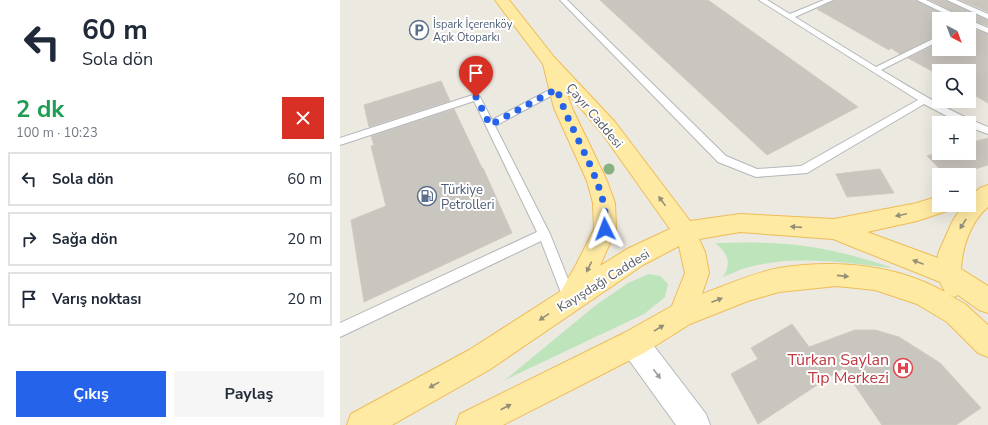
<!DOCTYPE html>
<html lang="tr">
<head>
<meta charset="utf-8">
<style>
  body { margin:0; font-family:"Nunito Sans",sans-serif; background:#f6f6f7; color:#1f2937; height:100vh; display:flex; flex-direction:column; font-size:15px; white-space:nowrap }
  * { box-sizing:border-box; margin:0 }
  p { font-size:13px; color:#747a83 }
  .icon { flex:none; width:22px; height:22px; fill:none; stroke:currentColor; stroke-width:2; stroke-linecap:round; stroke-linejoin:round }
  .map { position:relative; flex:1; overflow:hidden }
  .sheet { display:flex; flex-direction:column; background:#fff; width:340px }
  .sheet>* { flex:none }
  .guide { background:#fff; color:#1f2937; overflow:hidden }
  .needle { width:26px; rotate:139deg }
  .buttons { position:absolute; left:592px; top:12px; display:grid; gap:8px }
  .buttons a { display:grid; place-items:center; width:44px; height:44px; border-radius:0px; background:#fff; box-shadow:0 4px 16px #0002; font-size:20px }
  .pin { position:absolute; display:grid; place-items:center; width:34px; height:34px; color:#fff; margin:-41px -17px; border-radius:50% 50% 50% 0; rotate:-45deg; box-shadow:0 0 4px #0007 }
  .pin .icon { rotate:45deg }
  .me { position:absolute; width:44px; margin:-22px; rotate:357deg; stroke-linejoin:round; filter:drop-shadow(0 0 3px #0008) }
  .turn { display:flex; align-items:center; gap:14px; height:84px; padding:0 16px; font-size:18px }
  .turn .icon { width:52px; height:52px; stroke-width:2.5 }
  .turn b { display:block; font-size:28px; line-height:34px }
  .round { display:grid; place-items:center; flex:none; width:42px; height:42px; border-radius:0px; background:#f6f6f7 }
  .head { display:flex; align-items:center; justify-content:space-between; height:68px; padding:0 16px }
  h1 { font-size:24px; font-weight:700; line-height:30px; color:#1e9e55 }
  .cta { display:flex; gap:8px; margin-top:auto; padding:8px 16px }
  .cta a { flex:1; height:46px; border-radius:0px; background:#2563eb; color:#fff; font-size:16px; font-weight:700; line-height:46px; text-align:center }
  .cta a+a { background:#f6f6f7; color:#1f2937 }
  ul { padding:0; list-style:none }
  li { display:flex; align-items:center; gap:12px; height:54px; margin:0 8px 6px; padding:0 8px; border:2px solid #e0e1e3; border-radius:0px }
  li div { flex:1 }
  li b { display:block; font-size:15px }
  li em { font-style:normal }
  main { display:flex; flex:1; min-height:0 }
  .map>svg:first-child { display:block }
  .green { fill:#bee4bc }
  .building { fill:#c9c5bf; stroke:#d0cabf }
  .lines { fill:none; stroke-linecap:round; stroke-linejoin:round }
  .lane-casing { stroke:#b3b7bb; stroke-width:2 }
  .street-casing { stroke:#b3b7bb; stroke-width:2 }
  .primary-casing { stroke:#efbc56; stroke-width:2 }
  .lane { fill:#fff; fill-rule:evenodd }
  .street { fill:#fff; fill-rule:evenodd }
  .primary { fill:#feeaa3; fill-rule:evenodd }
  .tree { fill:#88b182 }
  .oneway { fill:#938e78 }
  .oneway2 { fill:#9b9ea0 }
  .route { stroke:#2563eb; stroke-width:7; stroke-dasharray:0 12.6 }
  .labels { text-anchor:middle; stroke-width:4; stroke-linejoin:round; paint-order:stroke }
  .far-service-label { font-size:11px; fill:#4e5e75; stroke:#fff; text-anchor:start }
  .street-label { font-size:13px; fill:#595d61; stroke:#fff }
  .service-label { font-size:13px; fill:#4e5e75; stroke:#fff; text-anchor:start }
  .near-health-label { font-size:16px; fill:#be3a42; stroke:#fff; text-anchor:end }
</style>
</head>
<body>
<main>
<section class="sheet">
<div class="guide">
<div class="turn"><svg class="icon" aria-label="left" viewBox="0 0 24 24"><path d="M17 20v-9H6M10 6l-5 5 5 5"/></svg><div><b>60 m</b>Sola dön</div></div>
</div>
<div class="head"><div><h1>2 dk</h1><p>100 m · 10:23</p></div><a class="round" style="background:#d93025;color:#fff"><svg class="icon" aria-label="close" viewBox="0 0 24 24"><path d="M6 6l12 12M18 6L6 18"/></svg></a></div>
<ul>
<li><svg class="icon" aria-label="left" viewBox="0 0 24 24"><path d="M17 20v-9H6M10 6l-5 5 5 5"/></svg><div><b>Sola dön</b></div><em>60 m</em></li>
<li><svg class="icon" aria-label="right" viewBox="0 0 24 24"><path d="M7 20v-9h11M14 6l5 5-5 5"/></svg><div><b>Sağa dön</b></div><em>20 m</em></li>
<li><svg class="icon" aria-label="arrive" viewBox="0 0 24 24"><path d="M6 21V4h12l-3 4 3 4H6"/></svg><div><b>Varış noktası</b></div><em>20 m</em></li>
</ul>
<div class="cta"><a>Çıkış</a><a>Paylaş</a></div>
</section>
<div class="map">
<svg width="648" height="425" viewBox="0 0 648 425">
  <rect width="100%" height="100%" fill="#ece9e0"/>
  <path class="green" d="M375,243C394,243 412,242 431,243C473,245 513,254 553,268C505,263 454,254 406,268C398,270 391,274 383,277C392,262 388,254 375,243Z
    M309,274L320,276L328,284L325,297L304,314L165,380L256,305L288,283Z"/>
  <path class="building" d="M260,0H368L518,107L427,155Z
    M494,0H576L613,19H599V35L560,54L551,48L549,50L477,9Z
    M590,0H606L648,20V26L627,19Z
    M620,0H648V12Z
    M629,27L648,34V103L629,92V71H599V75L568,58L599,43V49H629Z
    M101,81L110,101L29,127L24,105Z
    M114,109L142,168H143L172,233L24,302L11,220L46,206L31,146L34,145L31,136Z
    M648,138V165L615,175H606L587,156L599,152L629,153V143Z
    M540,169L554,193L507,197L496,174Z
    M452,324L469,347L515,330H535L559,337L600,363L641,408L616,425H542L503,368L418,424L391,374L418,359L411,348Z"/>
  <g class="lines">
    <g class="lane-casing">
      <path id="lane" d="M220,0H227L386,156L417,169L461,166L578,100L419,0H427L450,14L484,0H493L455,17L536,67L599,36V41L541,70C576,91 610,112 648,127V134L629,127V123H620L584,104L467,173L416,177L378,162Z
        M577,0H586L626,19H616Z
        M607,0H616L648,14V19Z
        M629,20L648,28V33L629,25Z
        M217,86L221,89L220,91L155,126L210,234L236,299L235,303L230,305L225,303L201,241L0,337V323L197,232L134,101L0,145V138L136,94L140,97L152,120Z"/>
    </g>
    <g class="street-casing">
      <path id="street" d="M294,329L304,333L366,414L370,425H336L284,353L280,343L284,333Z"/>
    </g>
    <g class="primary-casing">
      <path id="primary" d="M155,0H169L214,57L275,122L350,221L400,214L494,219L577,203L599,196V205H610L607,211L577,221L527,232L598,258V254L612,222L623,205H629V197L640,188L648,185V207C631,221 622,247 621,269L648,286V313L639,310L618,295L614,297L609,295L625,304L648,325V357L638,353L607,322L577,304L535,290L497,286L439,292L408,301L350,324L304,353L163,425H116L120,414L284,333L332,306L345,273L339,246L303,265L149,370L52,425H7L11,414L129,350L221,291L236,265L254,229L253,203L247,181L214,108L203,64ZM226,91L261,132L330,229L287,249L260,266L276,229L275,203L267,181L232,108ZM400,232L493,239L600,282L605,292C556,264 494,259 439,268C413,273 387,285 362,294L369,273L365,252L359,239Z"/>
    </g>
    <use href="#lane" class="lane"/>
    <use href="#street" class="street"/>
    <use href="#primary" class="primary"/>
  </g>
  <circle class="tree" cx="269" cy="169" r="5.5"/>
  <defs><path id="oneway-solid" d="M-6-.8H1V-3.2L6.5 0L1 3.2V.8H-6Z"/></defs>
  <g class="oneway">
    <use href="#oneway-solid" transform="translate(322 201) rotate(-126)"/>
    <use href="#oneway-solid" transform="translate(561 215) rotate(168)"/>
    <use href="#oneway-solid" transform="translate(623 224) rotate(122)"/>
    <use href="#oneway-solid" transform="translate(456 227) rotate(-176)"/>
    <use href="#oneway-solid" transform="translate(578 262) rotate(-159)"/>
    <use href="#oneway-solid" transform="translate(249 267) rotate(116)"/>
    <use href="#oneway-solid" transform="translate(503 276) rotate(6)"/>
    <use href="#oneway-solid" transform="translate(377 300) rotate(-21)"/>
    <use href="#oneway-solid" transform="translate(204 317) rotate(146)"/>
    <use href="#oneway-solid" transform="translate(319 328) rotate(-31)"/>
    <use href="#oneway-solid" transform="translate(94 385) rotate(151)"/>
    <use href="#oneway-solid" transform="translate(166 407) rotate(-27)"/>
  </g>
  <use class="oneway2" href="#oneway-solid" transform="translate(317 374) rotate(53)"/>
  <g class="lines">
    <path class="route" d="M136,97L150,125L217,89C229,128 253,162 263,201C266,210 265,220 265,229"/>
  </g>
  <defs>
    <g id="parking-ring" transform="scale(1)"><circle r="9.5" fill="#fff" stroke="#5c6f8a" stroke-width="1.5"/><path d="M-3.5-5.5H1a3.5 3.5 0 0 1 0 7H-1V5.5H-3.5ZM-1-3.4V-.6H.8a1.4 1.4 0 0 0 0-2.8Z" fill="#5c6f8a"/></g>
    <g id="fuel-ring" transform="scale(1)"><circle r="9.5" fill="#fff" stroke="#5c6f8a" stroke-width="1.5"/><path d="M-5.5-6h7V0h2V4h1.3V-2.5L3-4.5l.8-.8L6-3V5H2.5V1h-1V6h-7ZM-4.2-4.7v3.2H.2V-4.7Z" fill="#5c6f8a"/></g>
    <g id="hospital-ring" transform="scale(1)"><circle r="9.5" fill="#fff" stroke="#e0444e" stroke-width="1.5"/><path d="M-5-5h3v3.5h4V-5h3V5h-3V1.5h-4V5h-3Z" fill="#e0444e"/></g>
  </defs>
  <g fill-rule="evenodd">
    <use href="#parking-ring" x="79" y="30"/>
    <use href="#fuel-ring" x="87" y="196"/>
    <use href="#hospital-ring" x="563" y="368"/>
  </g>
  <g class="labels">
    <g class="far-service-label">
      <text x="93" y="28">İspark İçerenköy<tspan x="93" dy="13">Açık Otoparkı</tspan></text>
    </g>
    <g class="street-label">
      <text transform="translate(255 115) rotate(50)" y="5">Çayır Caddesi</text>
      <text transform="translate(263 280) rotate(-32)" y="5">Kayışdağı Caddesi</text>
    </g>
    <g class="service-label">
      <text x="101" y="194">Türkiye<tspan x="101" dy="15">Petrolleri</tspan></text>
    </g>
    <g class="near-health-label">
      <text x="549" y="365">Türkan Saylan<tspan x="549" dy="18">Tıp Merkezi</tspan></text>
    </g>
  </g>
</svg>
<div class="buttons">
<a><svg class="needle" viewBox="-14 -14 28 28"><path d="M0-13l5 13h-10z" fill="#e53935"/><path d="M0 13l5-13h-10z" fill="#747a83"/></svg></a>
<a><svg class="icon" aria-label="search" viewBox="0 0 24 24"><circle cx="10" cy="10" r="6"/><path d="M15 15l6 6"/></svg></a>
<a>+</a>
<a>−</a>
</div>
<div class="pin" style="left:136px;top:97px;background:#d93025"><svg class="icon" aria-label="arrive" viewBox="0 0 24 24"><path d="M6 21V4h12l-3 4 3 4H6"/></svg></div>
<svg class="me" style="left:265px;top:229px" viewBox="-20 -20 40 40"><path d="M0-17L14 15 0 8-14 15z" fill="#2563eb" stroke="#fff" stroke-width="4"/></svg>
</div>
</main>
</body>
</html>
